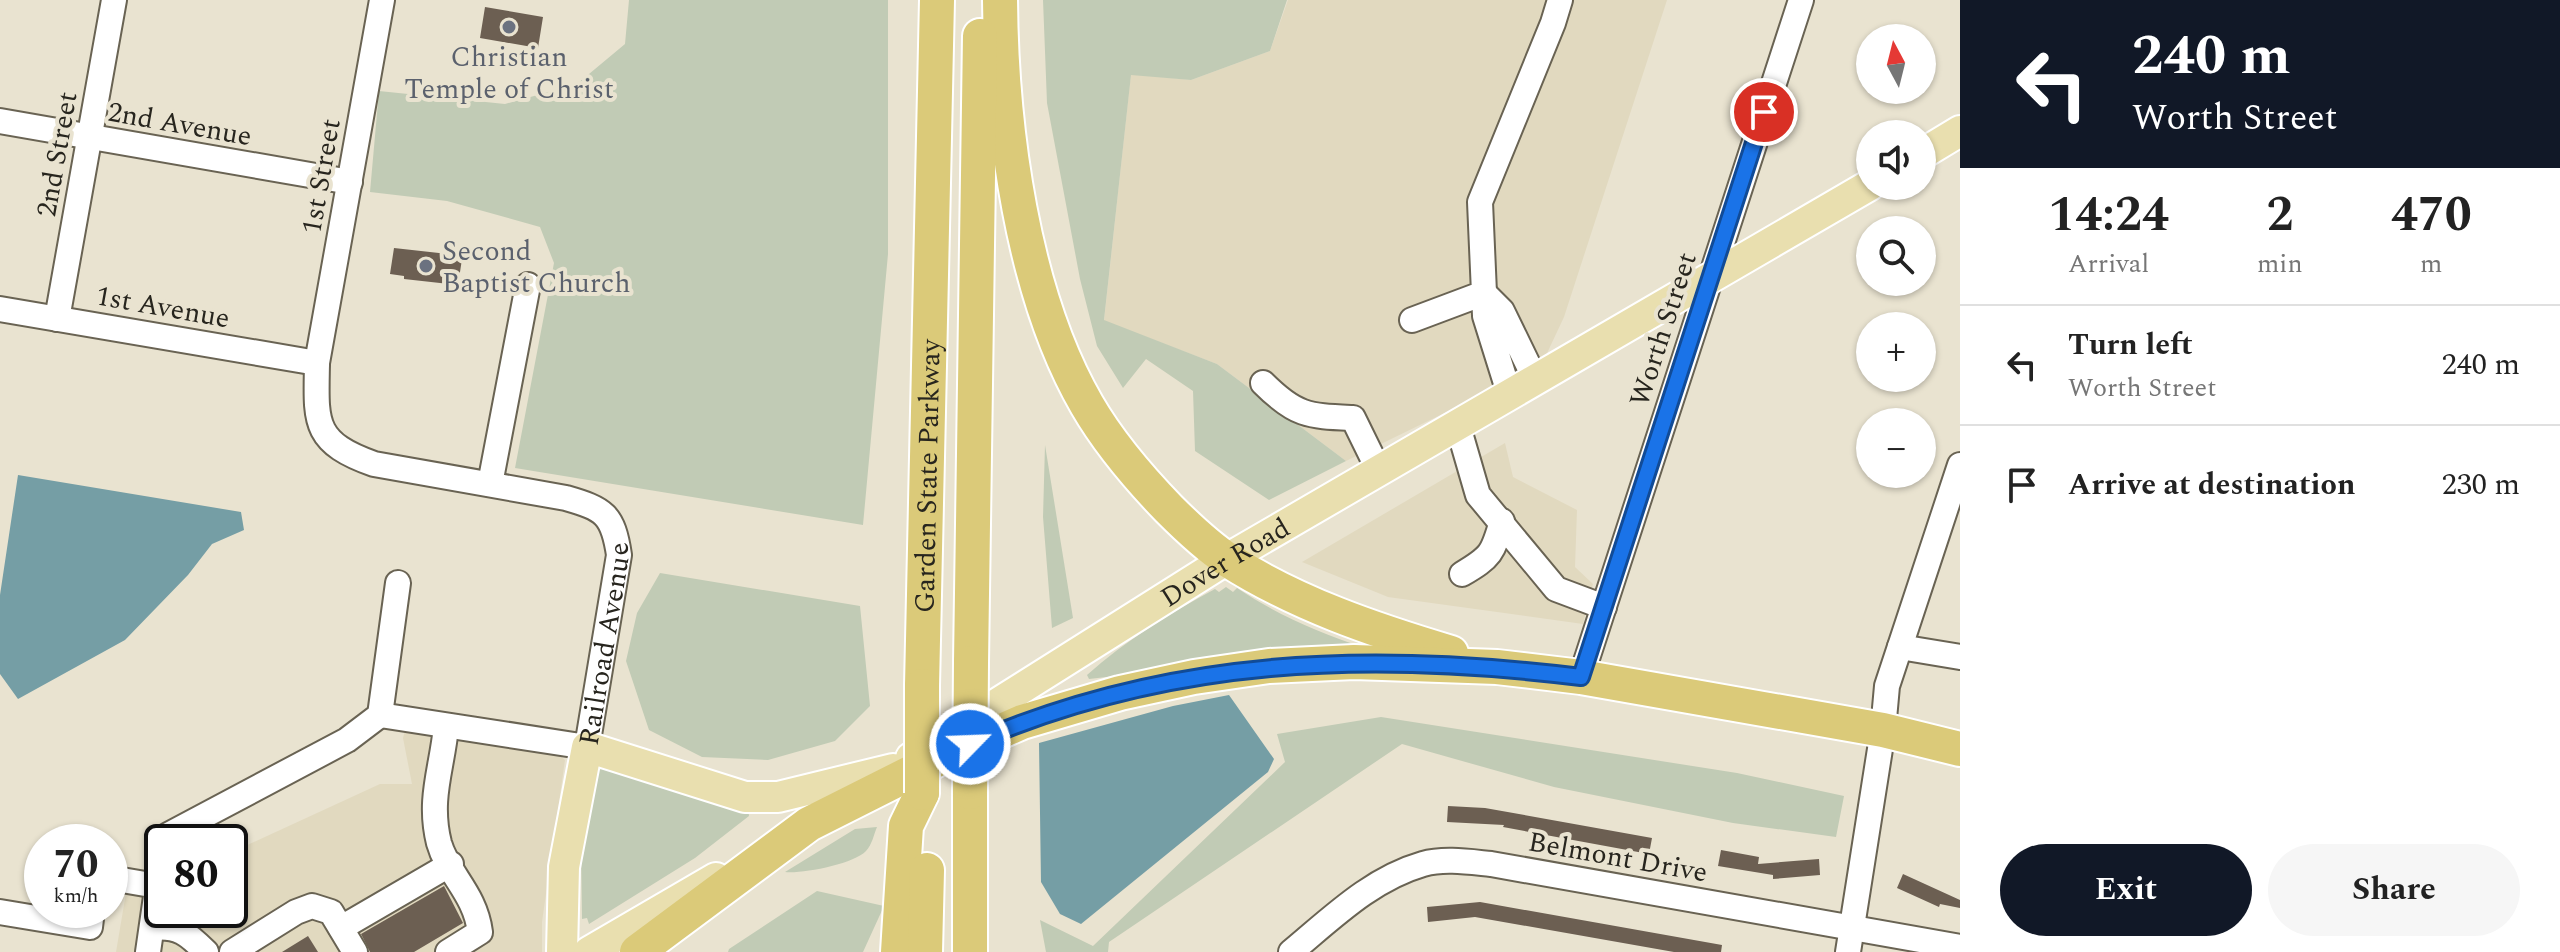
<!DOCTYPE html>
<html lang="en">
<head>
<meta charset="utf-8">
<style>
  body { margin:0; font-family:Spectral,serif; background:#f6f6f6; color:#222; height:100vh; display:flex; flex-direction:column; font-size:30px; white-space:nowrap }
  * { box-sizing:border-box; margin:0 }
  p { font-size:26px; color:#767676 }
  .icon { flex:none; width:44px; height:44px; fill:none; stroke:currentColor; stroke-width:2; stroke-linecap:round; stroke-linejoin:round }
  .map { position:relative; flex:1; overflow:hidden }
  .details { display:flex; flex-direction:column; background:#fff; width:600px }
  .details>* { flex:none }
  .hud { background:#111827; color:#fff; overflow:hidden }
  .needle { width:52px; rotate:353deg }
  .controls { position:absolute; left:1856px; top:24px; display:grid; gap:16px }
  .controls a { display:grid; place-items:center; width:80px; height:80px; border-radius:50%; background:#fff; box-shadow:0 2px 6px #0004; font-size:40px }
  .speed { position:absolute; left:24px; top:824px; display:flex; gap:16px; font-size:40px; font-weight:700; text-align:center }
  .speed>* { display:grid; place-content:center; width:104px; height:104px; border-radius:50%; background:#fff; box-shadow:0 2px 6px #0004; line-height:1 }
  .speed small { font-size:20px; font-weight:400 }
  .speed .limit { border:4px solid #111; border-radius:12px; background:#fff; color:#111 }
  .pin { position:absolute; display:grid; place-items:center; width:68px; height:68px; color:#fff; margin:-34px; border:4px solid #fff; border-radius:50%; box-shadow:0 2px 8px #0007 }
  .me { position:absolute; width:88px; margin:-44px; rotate:66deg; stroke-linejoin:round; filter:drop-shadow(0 0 6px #0008) }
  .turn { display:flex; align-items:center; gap:28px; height:168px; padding:0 40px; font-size:36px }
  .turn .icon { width:104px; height:104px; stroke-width:2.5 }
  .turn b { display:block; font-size:56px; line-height:68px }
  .eta { display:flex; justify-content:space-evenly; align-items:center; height:136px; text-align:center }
  .eta b { font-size:48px; font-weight:700; line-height:56px }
  .action { display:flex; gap:16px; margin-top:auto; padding:16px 40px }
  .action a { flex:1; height:92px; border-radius:48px; background:#111827; color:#fff; font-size:32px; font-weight:700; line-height:92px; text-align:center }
  .action a+a { background:#f6f6f6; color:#222 }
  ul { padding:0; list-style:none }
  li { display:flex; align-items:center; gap:24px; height:120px; padding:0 40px; border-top:2px solid #e0e0e0 }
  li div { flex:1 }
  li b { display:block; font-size:30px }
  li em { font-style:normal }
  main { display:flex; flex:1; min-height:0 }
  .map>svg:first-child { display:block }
  .built { fill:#e1d9bf }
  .green { fill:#c1cbb5 }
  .water { fill:#759ea5 }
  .building { fill:#6c5f52 }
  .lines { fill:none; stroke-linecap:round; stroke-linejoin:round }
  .minor-casing { stroke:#696353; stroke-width:28 }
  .major-casing { stroke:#fff; stroke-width:34 }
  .highway-casing { stroke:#fff; stroke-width:38 }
  .minor { stroke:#fff; stroke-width:24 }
  .major { stroke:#e9dfaf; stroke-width:30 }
  .highway { stroke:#dbca79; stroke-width:34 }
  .highway-bridge-casing { stroke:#fff; stroke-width:38; stroke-linecap:butt }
  .highway-bridge { stroke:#dbca79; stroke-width:34 }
  .route-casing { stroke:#114b97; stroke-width:20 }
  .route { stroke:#1a73e8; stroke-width:14 }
  .worship-dot { fill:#6b7280; stroke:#e9e3d0; stroke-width:3 }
  .labels { text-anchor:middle; stroke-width:8; stroke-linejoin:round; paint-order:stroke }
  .worship-label { font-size:28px; fill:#5b616d; stroke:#e9e3d0 }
  .street-label { font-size:28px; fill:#27251e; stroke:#e9e3d0 }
</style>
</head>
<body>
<main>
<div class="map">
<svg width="1960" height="952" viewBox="0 0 1960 952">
  <rect width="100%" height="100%" fill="#e9e3d0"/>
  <path class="built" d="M1288,0H1667L1564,317L1541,366L1346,461L1217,364L1104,321L1131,74L1191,80L1270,51Z
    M1505,443L1513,477L1577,510L1575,567L1593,584L1583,624L1388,597L1302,562Z
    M411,707L524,723L565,760L542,922V952H116L127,887L162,875V910H230V853L380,784H412L403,738Z"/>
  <path class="green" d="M629,0H888V254L863,525L515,468L554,263L540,227L447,201L370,192L379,91L505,104L577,84L625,44Z
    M1043,0H1287L1270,51L1191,80L1131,75L1104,320L1217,364L1346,461L1269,500L1195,451L1193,391L1146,359L1123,388L1097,346L1080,279L1047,103Z
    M1045,445L1073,618L1052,628L1043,517Z
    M660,573L860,606L870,706L835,741L768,760L702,757L649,730L626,661L637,613Z
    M1226,587L1233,592L1237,588C1276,614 1319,633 1363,647L1089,679L1087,675C1125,641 1170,613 1215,589L1219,592Z
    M1381,717L1737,773L1844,796L1836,837L1733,823L1554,787L1402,744L1109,942L1108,952H1046L1040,920L1093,946L1285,762L1277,734Z
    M607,765L748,807L749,816L695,858L589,924L587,918L582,919L581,848L592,766Z
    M877,827C874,834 872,845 866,851C854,864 802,874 785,872L855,829Z
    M817,891L884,906L863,952H728L729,949Z"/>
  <path class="water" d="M18,475L241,512L244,530L212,544L188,575L125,640L18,699L0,674V595Z
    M1229,695L1274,759L1268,772L1081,924L1060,914L1041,882L1039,743L1173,706Z"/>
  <path class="building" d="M485,7L543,17L538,48L480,38Z
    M394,248L448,254V256L462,259L458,285L404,279V276L390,274Z
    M1448,806L1485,808L1652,838L1649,854L1503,827L1504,825L1447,822Z
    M1721,850L1759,857L1758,864L1819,859L1820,875L1773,879V875L1718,866Z
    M1903,874L1960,900V908L1940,904L1939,907L1897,888Z
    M444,886L463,923L414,952H370L361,934Z
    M1480,902L1722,945L1721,952H1674L1475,917L1428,922L1427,907Z
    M308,936L318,952H282Z"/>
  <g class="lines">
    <g class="minor-casing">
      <g id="minor">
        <path d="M0,121L350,182"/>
        <path d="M0,309L317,363"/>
        <path d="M57,319L114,0"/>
        <path d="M1412,320L1484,293L1480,202L1553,23L1560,0"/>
        <path d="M1263,383C1296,416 1308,416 1353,418L1379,471"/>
        <path d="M1510,396L1485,316L1484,293L1502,311L1536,381"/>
        <path d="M1458,426L1478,495L1556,589L1604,607"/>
        <path d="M490,484L528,285"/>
        <path d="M1462,574C1491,557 1493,553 1502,521"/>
        <path d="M1900,647L1960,657"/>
        <path d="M1581,677L1801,0"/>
        <path id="s1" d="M380,715L587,747L619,555C613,514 604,509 566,498L374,464C312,442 316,422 317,363L382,0"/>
        <path d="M446,727C442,769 428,799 439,843C448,875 475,893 480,932L448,952"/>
        <path d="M166,842L168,835L347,740L380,715L398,583"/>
        <path d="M110,878L157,886"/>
        <path d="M0,912L90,927L92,910"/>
        <path d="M152,928C178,925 188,934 206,952"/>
        <path d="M341,928L451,864"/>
        <path d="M148,952L162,855"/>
        <path d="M232,952L296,912L312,906L331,912L355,952"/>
        <path d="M1291,952C1332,918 1371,879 1423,864C1444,858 1470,862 1491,864L1960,947"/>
        <path d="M1848,952L1883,730L1887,686L1960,465"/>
      </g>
    </g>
    <g class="major-casing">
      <g id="major">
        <path d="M1922,154L1960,131"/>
        <path id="s2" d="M911,758L1227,559L1870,185"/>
        <path d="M562,952L564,867L587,747L745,797H778L893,769"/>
        <path d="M589,952L716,878"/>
      </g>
    </g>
    <g class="highway-casing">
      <g id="highway">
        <path d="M1000,0C1001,128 1022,293 1087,405C1109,443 1138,477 1169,509C1187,527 1207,546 1228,560C1297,604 1374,630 1451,653"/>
        <path d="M971,663L980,36"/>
        <path id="s3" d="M922,686L937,0"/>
        <path d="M637,952L809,824L944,756L1022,722L1120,693L1194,677L1269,666L1354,662L1497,667L1581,677L1883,730L1960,749"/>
        <path d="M898,952L906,826L922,793"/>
        <path d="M925,952L927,870"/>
        <path d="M970,952V792"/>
      </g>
    </g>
    <use href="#minor" class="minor"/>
    <use href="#major" class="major"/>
    <use href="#highway" class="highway"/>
    <g class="highway-bridge-casing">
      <path id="highway-bridge" d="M970,792L971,663
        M922,793V686"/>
    </g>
    <use href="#highway-bridge" class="highway-bridge"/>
  </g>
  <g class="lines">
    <g class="route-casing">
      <path id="route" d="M970,744C1169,657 1368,651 1581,677L1764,112"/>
    </g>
    <use href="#route" class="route"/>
  </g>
  <g class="worship-dot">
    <circle cx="509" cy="27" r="8"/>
    <circle cx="426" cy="266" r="8"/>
  </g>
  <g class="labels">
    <g class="worship-label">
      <text x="509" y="66">Christian<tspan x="509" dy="32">Temple of Christ</tspan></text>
      <text x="442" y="260" text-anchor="start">Second<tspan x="442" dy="32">Baptist Church</tspan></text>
    </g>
    <g class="street-label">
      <text transform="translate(180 123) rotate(10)" y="10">2nd Avenue</text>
      <text transform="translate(56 154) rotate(-80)" y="10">2nd Street</text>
      <text transform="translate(320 176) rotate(-80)" y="10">1st Street</text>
      <text transform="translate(163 306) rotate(10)" y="10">1st Avenue</text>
      <text transform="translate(1662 329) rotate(-72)" y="10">Worth Street</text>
      <text dy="10" stroke="none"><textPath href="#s3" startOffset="210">Garden State Parkway</textPath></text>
      <text dy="10" stroke="none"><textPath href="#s2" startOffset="370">Dover Road</textPath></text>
      <text dy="10" stroke="none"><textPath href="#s1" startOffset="314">Railroad Avenue</textPath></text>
      <text transform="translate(1618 856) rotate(10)" y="10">Belmont Drive</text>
    </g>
  </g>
</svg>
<div class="controls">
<a><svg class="needle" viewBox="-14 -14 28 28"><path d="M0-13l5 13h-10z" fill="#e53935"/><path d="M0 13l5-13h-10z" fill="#767676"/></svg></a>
<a><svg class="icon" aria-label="sound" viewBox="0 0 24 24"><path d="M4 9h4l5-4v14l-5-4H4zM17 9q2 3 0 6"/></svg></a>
<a><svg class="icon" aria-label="search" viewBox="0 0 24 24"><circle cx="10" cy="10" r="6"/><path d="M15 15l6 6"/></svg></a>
<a>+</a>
<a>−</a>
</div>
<div class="speed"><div>70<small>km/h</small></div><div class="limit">80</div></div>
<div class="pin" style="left:1764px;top:112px;background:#d93025"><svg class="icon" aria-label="arrive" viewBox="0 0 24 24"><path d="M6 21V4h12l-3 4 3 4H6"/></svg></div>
<svg class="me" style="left:970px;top:744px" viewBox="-20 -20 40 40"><circle r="17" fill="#1a73e8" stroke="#fff" stroke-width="3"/><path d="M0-11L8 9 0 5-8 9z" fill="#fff"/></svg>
</div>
<section class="details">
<div class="hud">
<div class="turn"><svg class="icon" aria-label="left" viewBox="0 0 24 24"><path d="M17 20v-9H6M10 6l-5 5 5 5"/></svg><div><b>240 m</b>Worth Street</div></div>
</div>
<div class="eta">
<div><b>14:24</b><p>Arrival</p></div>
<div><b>2</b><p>min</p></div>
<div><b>470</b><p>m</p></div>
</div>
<ul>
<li><svg class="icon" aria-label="left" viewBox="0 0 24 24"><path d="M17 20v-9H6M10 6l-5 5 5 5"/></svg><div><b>Turn left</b><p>Worth Street</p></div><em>240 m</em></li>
<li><svg class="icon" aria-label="arrive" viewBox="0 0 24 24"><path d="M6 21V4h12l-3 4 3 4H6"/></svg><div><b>Arrive at destination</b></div><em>230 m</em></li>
</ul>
<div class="action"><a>Exit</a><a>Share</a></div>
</section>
</main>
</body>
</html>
